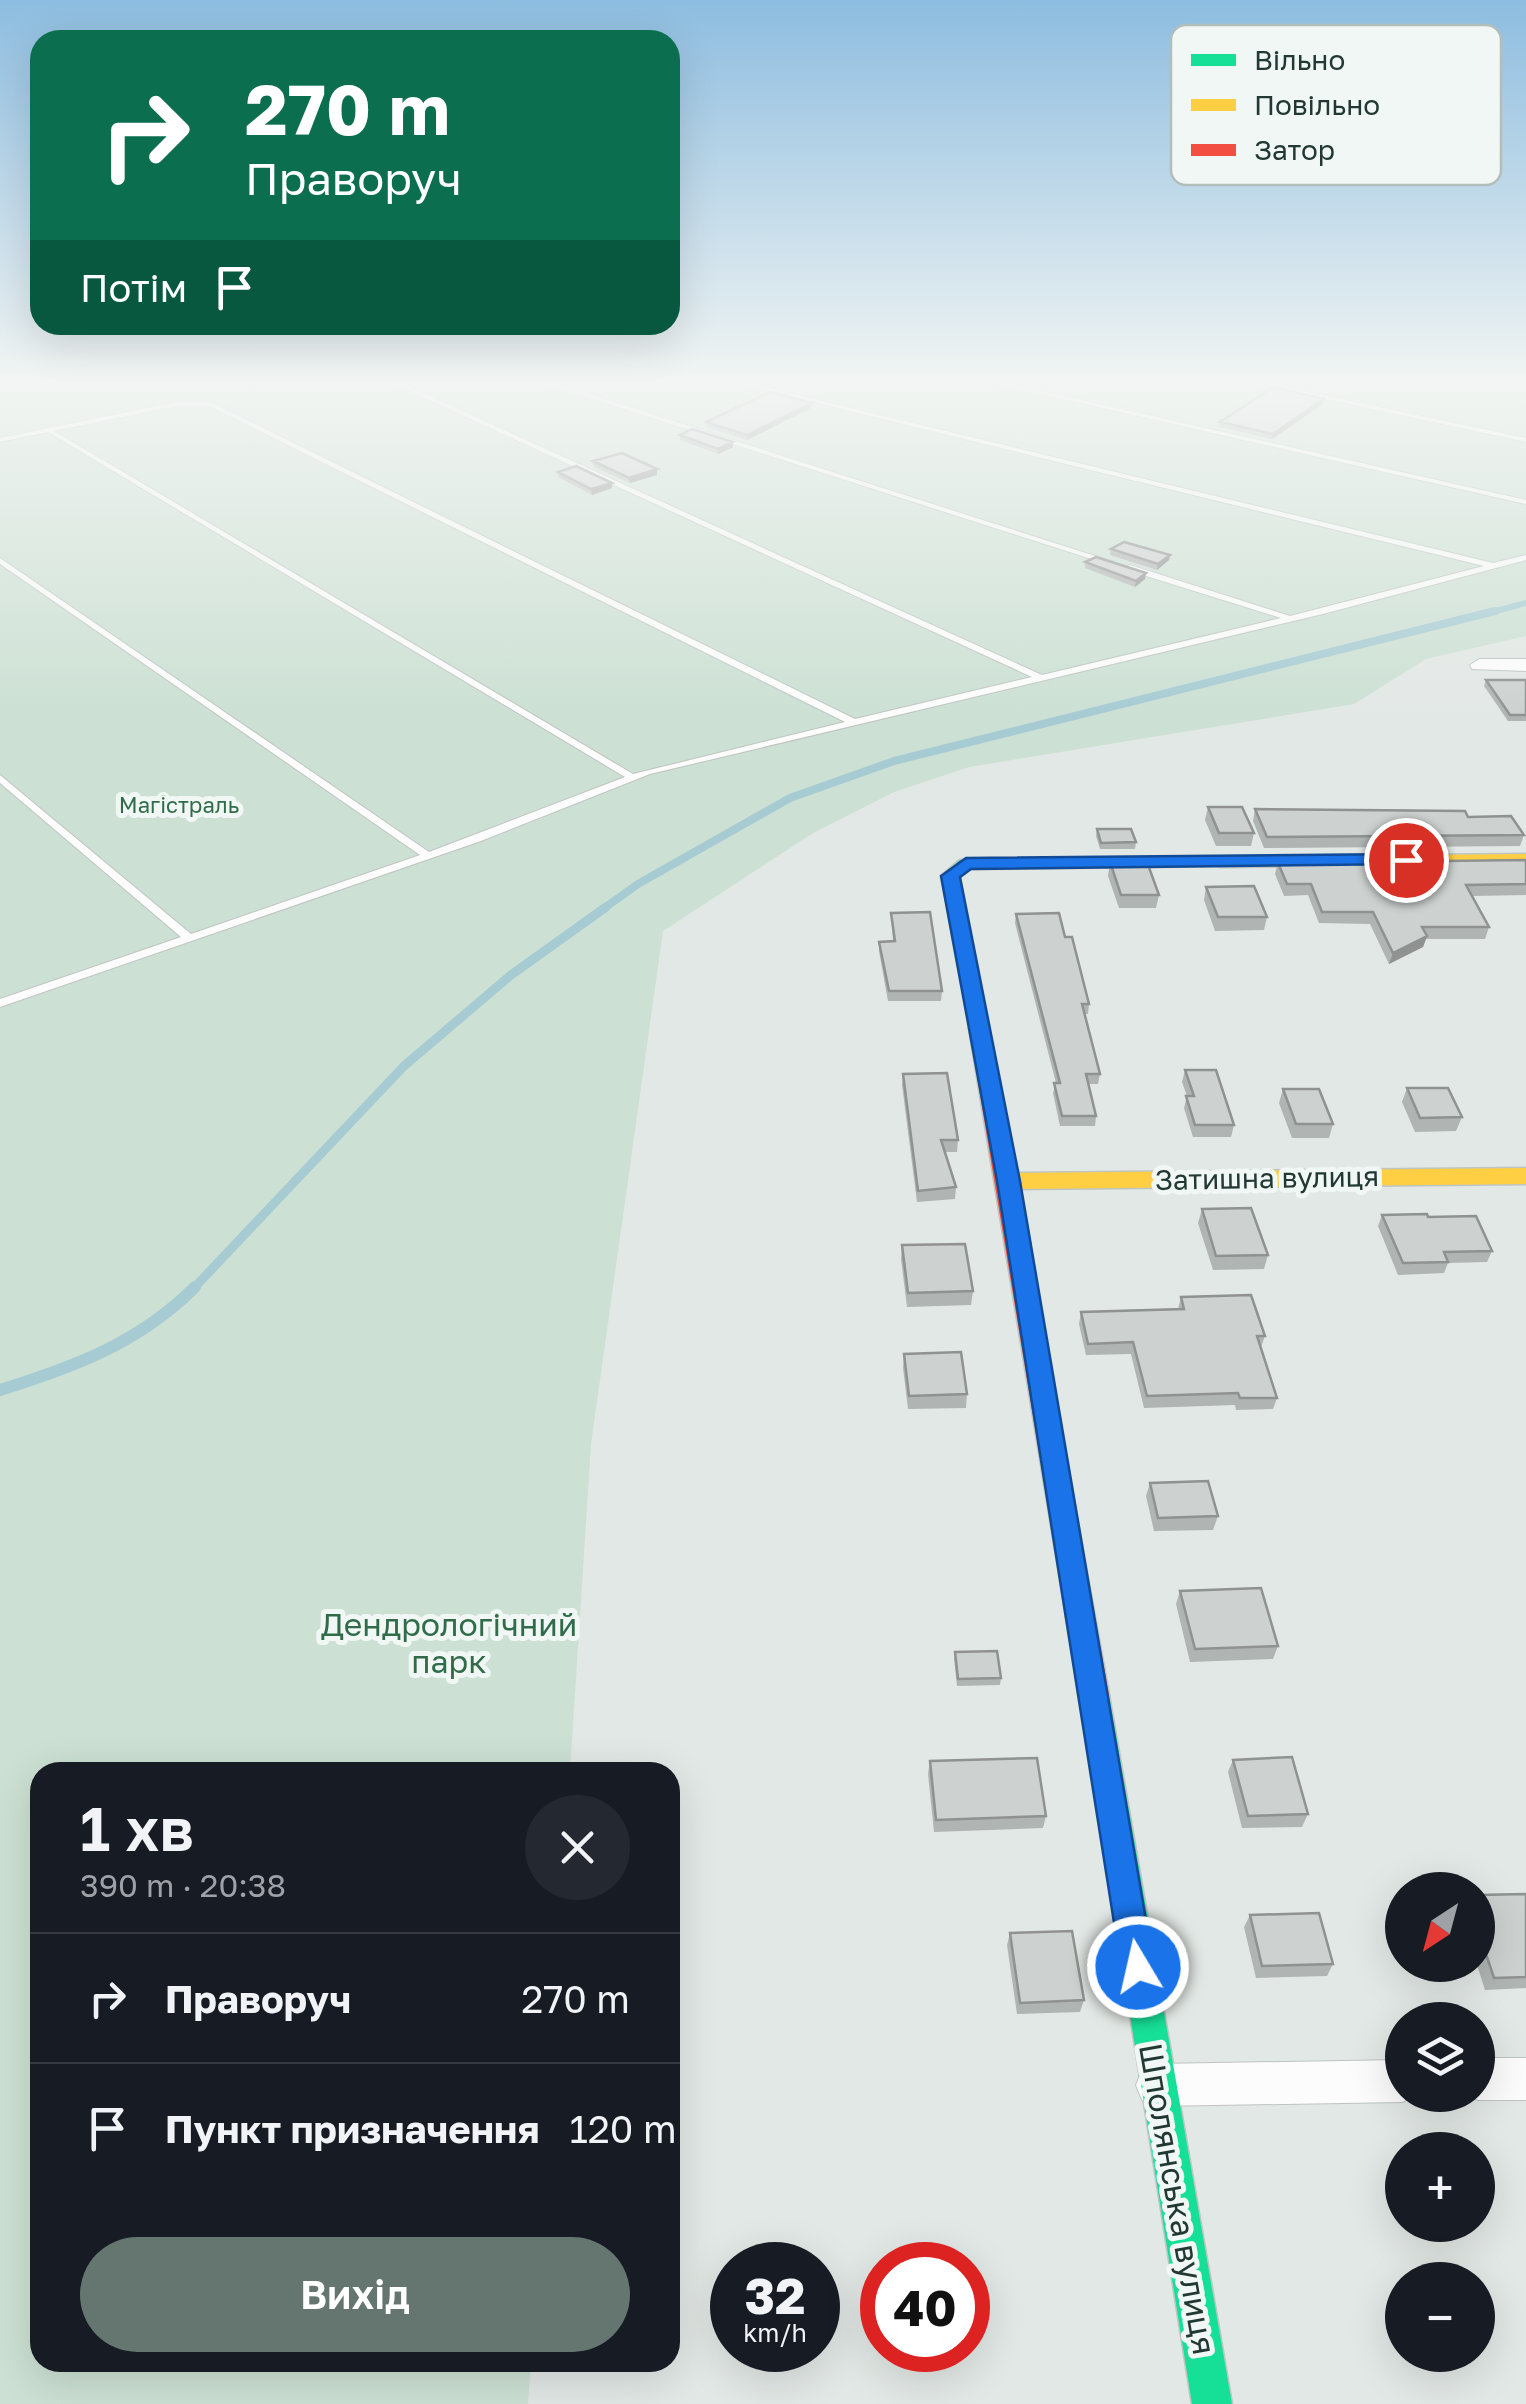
<!DOCTYPE html>
<html lang="uk">
<head>
<meta charset="utf-8">
<style>
  body { margin:0; font-family:"Golos Text",sans-serif; background:#242831; color:#f1f3f6; height:100vh; display:flex; flex-direction:column; font-size:38px; white-space:nowrap }
  * { box-sizing:border-box; margin:0 }
  p { font-size:32px; color:#9ea1a6 }
  .icon { flex:none; width:55px; height:55px; fill:none; stroke:currentColor; stroke-width:2; stroke-linecap:round; stroke-linejoin:round }
  .map { position:relative; flex:1; overflow:hidden }
  .panel { position:absolute; left:30px; top:1762px; width:650px; height:610px; display:flex; flex-direction:column; background:#171b24; border-radius:30px; box-shadow:0 10px 40px #0002 }
  .panel>* { flex:none }
  .hud { position:absolute; left:30px; top:30px; width:650px; height:305px; border-radius:30px; box-shadow:0 10px 40px #0002; background:#0b6e4f; color:#fff; overflow:hidden }
  .needle { width:65px; rotate:216deg }
  .buttons { position:absolute; left:1385px; top:1872px; display:grid; gap:20px }
  .buttons a { display:grid; place-items:center; width:110px; height:110px; border-radius:50%; background:#171b24; box-shadow:0 10px 40px #0002; font-size:50px }
  .speed { position:absolute; left:710px; top:2242px; display:flex; gap:20px; font-size:50px; font-weight:700; text-align:center }
  .speed>* { display:grid; place-content:center; width:130px; height:130px; border-radius:50%; background:#171b24; box-shadow:0 10px 40px #0002; line-height:1 }
  .speed small { font-size:25px; font-weight:400 }
  .speed .limit { border:15px solid #d22; background:#fff; color:#111 }
  .pin { position:absolute; display:grid; place-items:center; width:85px; height:85px; color:#fff; margin:-42px; border:5px solid #fff; border-radius:50%; box-shadow:0 2px 10px #0007 }
  .me { position:absolute; width:110px; margin:-55px; rotate:351deg; stroke-linejoin:round; filter:drop-shadow(0 0 8px #0008) }
  .turn { display:flex; align-items:center; gap:35px; height:210px; padding:0 50px; font-size:45px }
  .turn .icon { width:130px; height:130px; stroke-width:2.5 }
  .turn b { display:block; font-size:70px; line-height:85px }
  .then { display:flex; align-items:center; height:95px; padding:0 50px; background:#0003; gap:20px; font-size:38px }
  .round { display:grid; place-items:center; flex:none; width:105px; height:105px; border-radius:52px; background:#242831 }
  .headline { display:flex; align-items:center; justify-content:space-between; height:170px; padding:0 50px }
  h1 { font-size:60px; font-weight:600; line-height:75px }
  .action { display:flex; gap:20px; margin-top:auto; padding:20px 50px }
  .action a { flex:1; height:115px; border-radius:60px; background:#657671; color:#fff; font-size:40px; font-weight:600; line-height:115px; text-align:center }
  ul { padding:0; list-style:none }
  li { display:flex; align-items:center; gap:30px; height:130px; padding:0 50px; border-top:2px solid #363941 }
  li div { flex:1 }
  li b { display:block; font-size:38px }
  li em { font-style:normal }
  .map>svg:first-child { display:block }
  .green { fill:#cce0d3 }
  .lines { fill:none; stroke-linecap:round; stroke-linejoin:round }
  .stream-far3 { stroke:#a6cbd3; stroke-width:6 }
  .stream-far2 { stroke:#a6cbd3; stroke-width:8 }
  .stream-far1 { stroke:#a6cbd3; stroke-width:9 }
  .stream { stroke:#a6cbd3; stroke-width:12 }
  .lane-casing { stroke:#bfc4c2; stroke-width:2 }
  .street-casing { stroke:#bfc4c2; stroke-width:2 }
  .fast-casing { stroke:#bfc5c3; stroke-width:3 }
  .slow-casing { stroke:#bfc5c3; stroke-width:3 }
  .jam-casing { stroke:#bfc5c3; stroke-width:3 }
  .lane { fill:#fbfcfb; fill-rule:evenodd }
  .street { fill:#fbfcfb; fill-rule:evenodd }
  .fast { fill:#16e098; fill-rule:evenodd }
  .slow { fill:#ffcf43; fill-rule:evenodd }
  .jam { fill:#f24e42; fill-rule:evenodd }
  .wall { fill:#b0b4b3 }
  .shaded-wall { fill:#909292 }
  .building { fill:#cdd1d0; stroke:#909292; stroke-width:2.5 }
  .route { fill:#1a73e8; stroke:#114b97; stroke-width:2.5 }
  .labels { text-anchor:middle; stroke-width:10; stroke-linejoin:round; paint-order:stroke }
  .far-park-label { font-size:22px; fill:#306c49; stroke:#f0f7f4 }
  .street-label { font-size:28px; fill:#223933; stroke:#f0f7f4 }
  .near-park-label { font-size:32px; fill:#306c49; stroke:#f0f7f4 }
  .near-street-label { font-size:32px; fill:#223933; stroke:#f0f7f4 }
  .key { fill:#f0f7f4; stroke:#b2beba; stroke-width:2.5 }
  .key-label { font-size:28px; fill:#223933 }
</style>
</head>
<body>
<div class="map">
<svg width="1526" height="2404" viewBox="0 0 1526 2404">
  <rect width="100%" height="100%" fill="#e2e8e5"/>
  <path class="green" d="M0,382H1526V636L1426,659L1354,704L969,767L894,792L813,833L663,931L591,1444L570,1772H40V2362L531,2363L528,2404H0Z"/>
  <g class="lines">
    <path class="stream-far3" d="M1485,614L1526,603"/>
    <path class="stream-far2" d="M603,909L638,884L790,798L894,761L1495,611"/>
    <path class="stream-far1" d="M193,1289L404,1066L511,975L606,907"/>
    <path class="stream" d="M0,1390C74,1367 139,1343 195,1287"/>
    <g class="lane-casing">
      <path id="lane" d="M390,382H399L1042,675L1281,618L1127,570V566L1130,565L1290,616L1484,566L731,382H743L1493,563L1526,555V560L1323,614L650,774L481,841L0,1007V999L181,937L0,783V775L191,934L420,855L0,564V558L429,852L625,777L48,432L0,442V438L176,402H210L855,719L1032,677ZM176,406H209L845,722L633,774L54,431Z
        M540,382H551L1114,562L1107,564Z
        M988,382H1001L1526,500V504Z
        M1247,382H1261L1526,438V442Z"/>
    </g>
    <g class="street-casing">
      <path id="street" d="M1479,659H1526V671L1472,669L1470,665Z
        M1478,2058H1526V2100H1478L1466,2095H1478Z
        M1402,2060V2095H1417L1402,2102L1157,2106L1142,2100L1136,2085L1142,2070L1157,2064Z"/>
    </g>
    <g class="fast-casing">
      <path id="fast" d="M1220,857L1226,858V866L970,869L959,878L989,1028L979,1034L972,1032L941,876L960,860Z
        M1094,1682L1104,1686L1109,1695L1232,2404H1192L1079,1695L1084,1686Z"/>
    </g>
    <g class="slow-casing">
      <path id="slow" d="M1526,854V864L1220,867L1211,862L1220,857Z
        M1526,1168V1184L1008,1189L997,1181L1008,1173Z"/>
    </g>
    <g class="jam-casing">
      <path id="jam" d="M979,1022L989,1028L1109,1695L1104,1704L1094,1708L1084,1704L1079,1695L969,1028Z"/>
    </g>
    <use href="#lane" class="lane"/>
    <use href="#street" class="street"/>
    <use href="#fast" class="fast"/>
    <use href="#slow" class="slow"/>
    <use href="#jam" class="jam"/>
  </g>
  <path class="wall" d="M812,403L811,408L747,440L707,427L706,422Z
    M1323,404L1272,439L1219,427L1220,422Z
    M680,435L733,447L718,454L680,440Z
    M593,461L657,475L630,483L594,467Z
    M558,472L612,488L592,495L558,477Z
    M1111,549L1170,555L1169,560L1157,570L1110,555Z
    M1085,562L1145,579L1135,587L1085,568Z
    M1486,680H1526V721H1508L1484,686Z
    M1208,807L1254,833L1251,846H1216L1205,820Z
    M1255,809L1468,817L1524,835L1520,846L1264,848L1253,821Z
    M1097,829L1136,842L1135,849H1100L1096,836Z
    M1526,860V895L1472,896L1489,927L1485,939H1426L1423,947L1389,964L1370,924L1319,923L1308,895L1284,896L1275,874L1278,863Z
    M1110,862L1159,895L1156,908H1119L1108,876Z
    M1206,887L1267,917L1264,930L1215,931L1204,900Z
    M891,913L942,991L941,1001H888L879,951V942L893,941Z
    M1016,914L1065,937L1089,1004L1088,1014H1085L1100,1074L1098,1084H1088L1096,1116L1095,1126H1060L1053,1093L1056,1083L1015,923Z
    M1185,1070L1234,1125L1231,1137H1193L1184,1108L1187,1096L1182,1082Z
    M903,1074L958,1140L957,1152H945L956,1187L955,1199L917,1202L902,1085Z
    M1407,1088L1462,1117L1456,1131L1415,1132L1402,1102Z
    M1283,1089L1333,1124L1329,1138H1292L1279,1103Z
    M1202,1209L1268,1255L1264,1269L1213,1270L1198,1223Z
    M1382,1215L1492,1251L1487,1262L1448,1263L1444,1273L1398,1275L1378,1226Z
    M902,1245L973,1291L971,1305L907,1307L901,1259Z
    M1181,1297L1265,1336L1261,1347L1277,1398L1273,1409L1236,1410L1235,1405L1144,1408L1131,1354L1086,1355L1079,1324L1081,1312L1178,1309Z
    M904,1354L967,1394L966,1408L908,1409L903,1368Z
    M1150,1483L1218,1516L1213,1530L1154,1531L1146,1496Z
    M1180,1591L1278,1646L1273,1659L1190,1662L1176,1604Z
    M955,1652L1001,1678L1000,1685L957,1686L954,1658Z
    M1233,1760L1308,1814L1302,1827L1242,1828L1228,1772Z
    M930,1761L1046,1816L1043,1828L934,1832L928,1774Z
    M1526,1894V1988L1485,1990L1477,1965L1478,1895Z
    M1250,1915L1333,1964L1327,1976L1256,1978L1244,1927Z
    M1010,1933L1084,2000L1080,2012L1017,2014L1007,1945Z"/>
  <path class="shaded-wall" d="M1324,399L1323,404L1272,439L1273,434Z
    M812,403L811,408L747,440V435Z
    M733,442V447L718,454V449Z
    M657,469V475L630,483L629,478Z
    M612,483V488L592,495L591,489Z
    M1170,555L1169,560L1157,570L1158,564Z
    M1146,573L1145,579L1135,587L1136,581Z
    M1427,936L1423,947L1389,964L1393,953Z"/>
  <path class="building" d="M1273,387L1324,399L1273,434L1220,422Z
    M770,392L812,403L747,435L706,422Z
    M692,429L733,442L718,449L680,435Z
    M622,453L657,469L629,478L593,461Z
    M576,466L612,483L591,489L558,472Z
    M1124,542L1170,555L1158,564L1111,549Z
    M1096,557L1146,573L1136,581L1085,562Z
    M1486,680H1526V715H1510Z
    M1208,807H1242L1254,833H1219Z
    M1255,809L1465,811L1468,817L1511,816L1524,835L1267,837Z
    M1097,829H1131L1136,842L1101,843Z
    M1526,860V884L1466,885L1489,927H1422L1427,936L1393,953L1373,912H1322L1311,884H1287L1278,863Z
    M1110,862H1147L1159,895H1121Z
    M1254,886L1267,917H1218L1206,887Z
    M930,912L942,991H889L879,942L895,941L891,913Z
    M1059,913L1065,937H1072L1089,1004H1082L1100,1074H1086L1096,1116H1062L1054,1083H1060L1016,914Z
    M1185,1070H1216L1234,1125H1195L1186,1096H1194Z
    M947,1073L958,1140H941L956,1187L918,1191L903,1074Z
    M1407,1088H1448L1462,1117L1420,1118Z
    M1283,1089H1319L1333,1124H1296Z
    M1251,1208L1268,1255L1216,1256L1202,1209Z
    M1427,1214L1428,1217L1476,1216L1492,1251L1444,1252L1448,1262L1403,1263L1382,1215Z
    M965,1244L973,1291L908,1293L902,1245Z
    M1251,1295L1265,1336H1257L1277,1398H1240L1238,1393L1147,1396L1133,1342L1088,1344L1081,1312L1184,1309L1181,1297Z
    M961,1352L967,1394L909,1396L904,1354Z
    M1208,1481L1218,1516L1158,1518L1150,1483Z
    M1261,1588L1278,1646L1195,1649L1180,1591Z
    M997,1651L1001,1678L958,1679L955,1652Z
    M1292,1757L1308,1814L1248,1816L1233,1760Z
    M1037,1758L1046,1816L936,1820L930,1761Z
    M1526,1894V1977L1494,1978L1478,1930V1895Z
    M1319,1913L1333,1964L1262,1966L1250,1915Z
    M1072,1931L1084,2000L1020,2003L1010,1933Z"/>
  <linearGradient id="sky" x2="0" y2="1"><stop stop-color="#8dbde0"/><stop offset="0.53" stop-color="#f2f5f3"/><stop offset="1" stop-color="#f2f5f3" stop-opacity="0"/></linearGradient>
  <rect width="1526" height="719" fill="url(#sky)"/>
  <path class="route" d="M1406,854L1412,856V864L971,869L960,877L1020,1181L1154,1967L1150,1979L1138,1983L1126,1979L1121,1967L997,1181L941,876L966,858Z"/>
  <g class="labels">
    <g class="far-park-label">
      <text x="179" y="813">Магістраль</text>
    </g>
    <g class="street-label">
      <text transform="translate(1267 1178) rotate(-1)" y="10">Затишна вулиця</text>
    </g>
    <g class="near-park-label">
      <text x="449" y="1636">Дендрологічний<tspan x="449" dy="37">парк</tspan></text>
    </g>
    <g class="near-street-label">
      <text transform="translate(1177 2199) rotate(80)" y="11">Шполянська вулиця</text>
    </g>
  </g>
  <rect x="1171" y="25" width="330" height="160" rx="15" class="key"/>
  <rect x="1191" y="54" width="45" height="12" fill="#16e098"/>
  <rect x="1191" y="99" width="45" height="12" fill="#ffcf43"/>
  <rect x="1191" y="144" width="45" height="12" fill="#f24e42"/>
  <g class="key-label">
    <text x="1254" y="70">Вільно</text>
    <text x="1254" y="115">Повільно</text>
    <text x="1254" y="160">Затор</text>
  </g>
</svg>
<div class="buttons">
<a><svg class="needle" viewBox="-14 -14 28 28"><path d="M0-13l5 13h-10z" fill="#e53935"/><path d="M0 13l5-13h-10z" fill="#9ea1a6"/></svg></a>
<a><svg class="icon" aria-label="layers" viewBox="0 0 24 24"><path d="M12 4l9 5-9 5-9-5zM3 14l9 5 9-5"/></svg></a>
<a>+</a>
<a>−</a>
</div>
<div class="speed"><div>32<small>km/h</small></div><div class="limit">40</div></div>
<div class="pin" style="left:1406px;top:860px;background:#d93025"><svg class="icon" aria-label="arrive" viewBox="0 0 24 24"><path d="M6 21V4h12l-3 4 3 4H6"/></svg></div>
<svg class="me" style="left:1138px;top:1967px" viewBox="-20 -20 40 40"><circle r="17" fill="#1a73e8" stroke="#fff" stroke-width="3"/><path d="M0-11L8 9 0 5-8 9z" fill="#fff"/></svg>
<div class="hud">
<div class="turn"><svg class="icon" aria-label="right" viewBox="0 0 24 24"><path d="M7 20v-9h11M14 6l5 5-5 5"/></svg><div><b>270 m</b>Праворуч</div></div>
<div class="then">Потім<svg class="icon" aria-label="arrive" viewBox="0 0 24 24"><path d="M6 21V4h12l-3 4 3 4H6"/></svg></div>
</div>
<section class="panel">
<div class="headline"><div><h1>1 хв</h1><p>390 m · 20:38</p></div><a class="round"><svg class="icon" aria-label="close" viewBox="0 0 24 24"><path d="M6 6l12 12M18 6L6 18"/></svg></a></div>
<ul>
<li><svg class="icon" aria-label="right" viewBox="0 0 24 24"><path d="M7 20v-9h11M14 6l5 5-5 5"/></svg><div><b>Праворуч</b></div><em>270 m</em></li>
<li><svg class="icon" aria-label="arrive" viewBox="0 0 24 24"><path d="M6 21V4h12l-3 4 3 4H6"/></svg><div><b>Пункт призначення</b></div><em>120 m</em></li>
</ul>
<div class="action"><a>Вихід</a></div>
</section>
</div>
</body>
</html>
